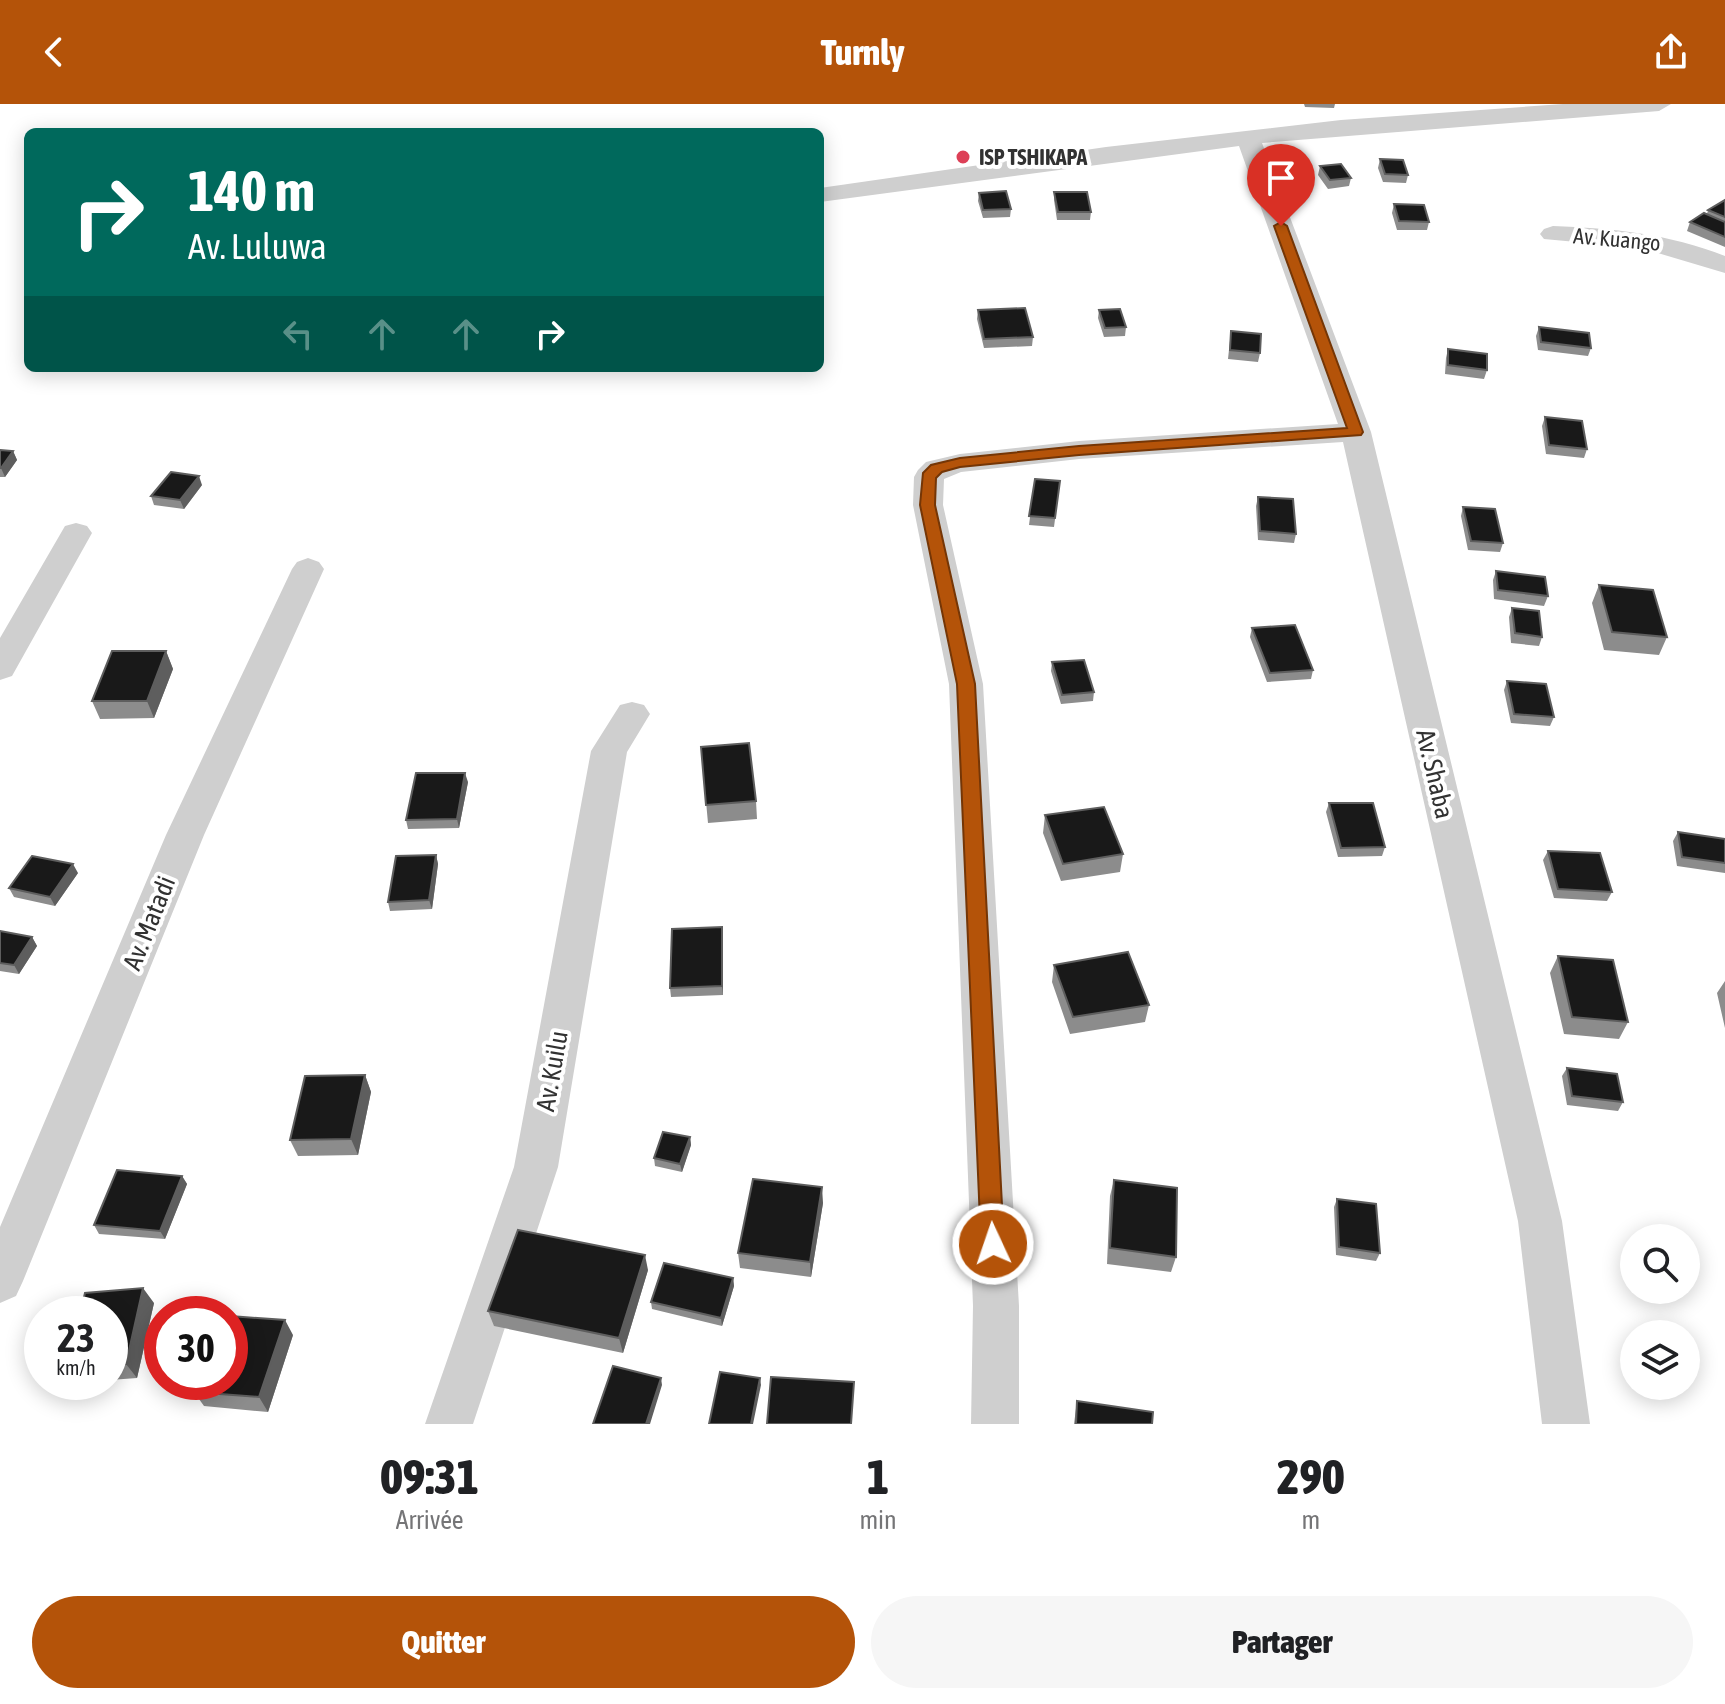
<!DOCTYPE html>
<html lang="fr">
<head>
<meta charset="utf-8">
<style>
  body { margin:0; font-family:"Asap Condensed",sans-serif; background:#f6f6f6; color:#202124; height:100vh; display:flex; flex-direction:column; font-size:30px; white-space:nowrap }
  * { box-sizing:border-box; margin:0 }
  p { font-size:26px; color:#757577 }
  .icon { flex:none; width:44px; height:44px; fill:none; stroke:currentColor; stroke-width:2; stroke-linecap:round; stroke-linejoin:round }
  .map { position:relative; height:1320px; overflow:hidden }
  .side { display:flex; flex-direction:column; background:#fff; flex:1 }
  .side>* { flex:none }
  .banner { position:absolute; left:24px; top:24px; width:800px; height:244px; border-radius:12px; box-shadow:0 4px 20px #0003; background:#00695c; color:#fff; overflow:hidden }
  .tools { position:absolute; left:1620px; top:1120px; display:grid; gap:16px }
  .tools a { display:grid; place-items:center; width:80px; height:80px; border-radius:50%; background:#fff; box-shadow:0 4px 20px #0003; font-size:40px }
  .speed { position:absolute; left:24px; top:1192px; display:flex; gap:16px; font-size:40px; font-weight:700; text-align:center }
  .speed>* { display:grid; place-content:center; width:104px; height:104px; border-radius:50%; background:#fff; box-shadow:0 4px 20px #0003; line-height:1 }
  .speed small { font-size:20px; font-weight:400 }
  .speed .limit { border:12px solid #d22; background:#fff; color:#111 }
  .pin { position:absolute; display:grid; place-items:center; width:68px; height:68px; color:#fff; margin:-82px -34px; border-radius:50% 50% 50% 0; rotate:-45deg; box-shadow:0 0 8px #0007 }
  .pin .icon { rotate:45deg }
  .me { position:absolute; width:88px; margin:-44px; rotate:357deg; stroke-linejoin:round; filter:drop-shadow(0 0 6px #0008) }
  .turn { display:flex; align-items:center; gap:28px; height:168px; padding:0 32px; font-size:36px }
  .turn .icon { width:104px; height:104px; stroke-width:2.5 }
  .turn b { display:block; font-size:56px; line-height:68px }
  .lanes { display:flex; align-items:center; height:76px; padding:0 32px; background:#0003; justify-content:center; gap:40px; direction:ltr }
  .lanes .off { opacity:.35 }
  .eta { display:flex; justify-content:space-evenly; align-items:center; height:136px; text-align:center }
  .eta b { font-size:48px; font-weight:800; line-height:56px }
  .cta { display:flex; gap:16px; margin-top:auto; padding:16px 32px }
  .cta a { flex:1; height:92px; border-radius:48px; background:#b45309; color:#fff; font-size:32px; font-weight:800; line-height:92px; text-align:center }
  .cta a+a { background:#f6f6f6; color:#202124 }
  header { display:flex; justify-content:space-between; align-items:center; height:104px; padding:0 32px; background:#b45309; color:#fff; font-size:36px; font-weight:800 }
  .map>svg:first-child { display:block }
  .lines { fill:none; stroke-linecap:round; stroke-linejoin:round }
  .street { fill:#cfcfcf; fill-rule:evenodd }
  .wall { fill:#8c8c8c }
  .shaded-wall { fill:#5e5e5e }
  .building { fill:#191919; stroke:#5e5e5e; stroke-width:2 }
  .route { fill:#b45309; stroke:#753606; stroke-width:2 }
  .poi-dot { fill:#dd4057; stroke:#fff; stroke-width:3 }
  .labels { text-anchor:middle; stroke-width:8; stroke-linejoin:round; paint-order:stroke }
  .far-poi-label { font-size:22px; font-weight:bold; fill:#323232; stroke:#fff; text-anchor:start }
  .far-street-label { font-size:22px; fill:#323232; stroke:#fff }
  .street-label { font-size:26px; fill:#323232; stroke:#fff }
</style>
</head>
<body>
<header><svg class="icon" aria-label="back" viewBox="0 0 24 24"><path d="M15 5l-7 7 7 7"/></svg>Turnly<svg class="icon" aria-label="share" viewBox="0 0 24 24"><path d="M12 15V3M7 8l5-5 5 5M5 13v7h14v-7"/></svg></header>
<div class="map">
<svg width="1725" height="1320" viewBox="0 0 1725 1320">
  <rect width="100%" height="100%" fill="#fff"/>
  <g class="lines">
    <path class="street" d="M1563,0H1671L1659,7L1262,39L1371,328L1562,1117L1590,1320H1542L1518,1117L1343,338L1079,355L961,368L944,375L943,401L983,580L1019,1202V1320H971L973,1202L949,580L913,401L914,373L918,366L926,358L960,350L1079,337L1338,320L1239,42L820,98V84L1106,43L1341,16Z
      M1553,122C1612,124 1669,130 1725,152V169L1641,144L1544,135L1540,130L1544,125Z
      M76,419L87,422L92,429L12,572L0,576V534L65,422Z
      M308,454L319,458L324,465L204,731L23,1177L16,1192L0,1199V1123L166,731L292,465L297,458Z
      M632,598L644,601L650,610L627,648L558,1063L473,1320H425L514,1063L591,647L620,601Z"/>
  </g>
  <path class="wall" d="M1304,0H1335L1334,4L1305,3Z
    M1380,55L1408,71L1406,79L1383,78L1378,64Z
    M1320,62L1351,74L1349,82L1328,85L1318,71Z
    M1054,88L1091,108L1090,116H1057L1054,96Z
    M979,89L1011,105L1010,113L983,114L978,97Z
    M1725,96V143L1687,127L1690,118L1707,110L1708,106Z
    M1394,100L1429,118L1427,126H1397L1392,109Z
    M978,206L1033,233L1032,242L984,244L977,215Z
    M1099,206L1126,223L1125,232L1104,233L1098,214Z
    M1539,223L1591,244L1588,252L1538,246L1536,232Z
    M1231,227L1260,249L1258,258L1228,255Z
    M1448,245L1487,266L1484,275L1445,270L1446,254Z
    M1545,313L1587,345L1584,354L1546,350L1542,322Z
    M0,346L13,347L17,356L5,373H0Z
    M1035,375L1060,377L1054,423L1029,421Z
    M202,381L184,405L154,401L151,392Z
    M1258,393L1296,430L1294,439L1258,436L1256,402Z
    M1463,403L1503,439L1500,448L1468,446L1461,412Z
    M1496,467L1548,492L1544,502L1494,495L1493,476Z
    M1599,481L1667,533L1659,551L1604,546L1592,499Z
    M1512,504L1542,533L1539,542L1511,539L1509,513Z
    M1252,524L1313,566L1311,575L1267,578L1250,533Z
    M166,547L173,565L154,614L100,615L92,597Z
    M1052,558L1094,588L1093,597L1061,600L1051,567Z
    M1507,577L1554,613L1550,622L1511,619L1504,586Z
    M701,643L756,697L757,715L708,719Z
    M468,678L459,724L408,725L406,716Z
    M1329,699L1385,743L1382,752L1338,753L1326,708Z
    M1045,711L1123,750L1120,768L1061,777L1043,729Z
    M1678,728L1725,735V769L1677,762L1673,737Z
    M1548,747L1612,788L1607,797L1554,794L1543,756Z
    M436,751L438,760L432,805L390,807L388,798Z
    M78,769L55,802L14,793L9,784Z
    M722,823L723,891L671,893L670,884Z
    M0,827L32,833L37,842L19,870L0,867Z
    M1558,852L1628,918L1619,935L1564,930L1550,869Z
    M1054,861L1149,901L1145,918L1070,930L1052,878Z
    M1725,877V924L1717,889Z
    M1567,964L1623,998L1618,1007L1567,1001L1562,972Z
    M365,971L371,988L358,1051L298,1052L290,1036Z
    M690,1033L691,1041L682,1068L655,1062L654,1054Z
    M182,1072L187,1080L165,1135L99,1130L94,1121Z
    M1114,1076L1176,1153L1171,1168L1107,1160L1110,1092Z
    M1337,1095L1380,1149L1376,1157L1336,1151L1334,1103Z
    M823,1099L811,1173L740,1164L738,1149Z
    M648,1166L623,1249L494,1222L488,1207Z
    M733,1174L734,1182L722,1222L652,1205L651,1198Z
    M154,1199L137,1274L110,1276V1210Z
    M293,1231L268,1308L204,1302L194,1288Z
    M1077,1297L1152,1320H1074Z"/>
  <path class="shaded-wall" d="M13,347L17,356L5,373L1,364Z
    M199,372L202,381L184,405L180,396Z
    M166,547L173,565L154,614L147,597Z
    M465,669L468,678L459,724L457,715Z
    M436,751L438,760L432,805L429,796Z
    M73,760L78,769L55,802L50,793Z
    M722,823L723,831V891L722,882Z
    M32,833L37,842L19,870L14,861Z
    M365,971L371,988L358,1051L351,1035Z
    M690,1033L691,1041L682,1068L680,1060Z
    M182,1072L187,1080L165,1135L160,1127Z
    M822,1083L823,1099L811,1173L810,1158Z
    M645,1151L648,1166L623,1249L619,1234Z
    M733,1174L734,1182L722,1222L721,1214Z
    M143,1184L154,1199L137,1274L126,1260Z
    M285,1216L293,1231L268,1308L259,1293Z
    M661,1274L662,1281L650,1320H646Z
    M760,1274L761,1281L753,1320H751Z"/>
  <path class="building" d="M1380,55L1403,56L1408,71L1385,70Z
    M1341,60L1351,74L1330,76L1320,62Z
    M1006,87L1011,105L983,106L979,89Z
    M1054,88H1087L1091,108H1058Z
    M1725,96V113L1708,106Z
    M1394,100L1424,101L1429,118L1399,117Z
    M1704,109L1725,118V133L1690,118Z
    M1025,204L1033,233L984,235L978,206Z
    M1120,205L1126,223L1105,224L1099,206Z
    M1539,223L1589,229L1591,244L1541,238Z
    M1231,227L1261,230L1260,249L1230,246Z
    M1448,245L1487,250V266L1448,261Z
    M1545,313L1582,317L1587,345L1549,341Z
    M0,346L13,347L1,364H0Z
    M171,368L199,372L180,396L151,392Z
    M1035,375L1060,377L1055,414L1029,412Z
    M1258,393L1293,395L1296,430L1260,427Z
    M1463,403L1495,405L1503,439L1471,437Z
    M1496,467L1545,473L1548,492L1498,486Z
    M1599,481L1653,486L1667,533L1612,528Z
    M1512,504L1539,507L1542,533L1515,529Z
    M1295,521L1313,566L1270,569L1252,524Z
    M112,547H166L147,597H92Z
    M1084,556L1094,588L1062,591L1052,558Z
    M1507,577L1546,580L1554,613L1514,610Z
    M749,639L756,697L706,701L701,643Z
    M416,669H465L457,715L406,716Z
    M1329,699H1373L1385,743L1341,744Z
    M1104,703L1123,750L1063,760L1045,711Z
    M1678,728L1725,735V759L1682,753Z
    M1548,747L1600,749L1612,788L1558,785Z
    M436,751L429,796L388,798L396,752Z
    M32,752L73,760L50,793L9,784Z
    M722,823V882L670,884L672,825Z
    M0,827L32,833L14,861L0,859Z
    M1128,848L1149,901L1073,913L1054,861Z
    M1558,852L1613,856L1628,918L1572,913Z
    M1567,964L1617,970L1623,998L1572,992Z
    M365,971L351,1035L290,1036L305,972Z
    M663,1028L690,1033L680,1060L654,1054Z
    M117,1066L182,1072L160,1127L94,1121Z
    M753,1075L822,1083L810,1158L738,1149Z
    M1114,1076L1177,1084L1176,1153L1110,1144Z
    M1337,1095L1376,1100L1380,1149L1339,1143Z
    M518,1126L645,1151L619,1234L488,1207Z
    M664,1159L733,1174L721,1214L651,1198Z
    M143,1184L126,1260L110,1261V1210H80L85,1189Z
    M230,1212L285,1216L259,1293L194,1288L197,1278H230Z
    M613,1262L661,1274L646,1320H593Z
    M720,1268L760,1274L751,1320H709Z
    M771,1273L854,1278L851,1320H767Z
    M1077,1297L1153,1308L1152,1320H1076Z"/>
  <path class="route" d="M1281,118L1287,122L1363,328L1361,331L1079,351L960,363L942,368L936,374L935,401L975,580L1004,1140L1001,1147L993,1151L985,1147L981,1140L957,580L920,401L923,369L931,361L960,354L1079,342L1347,324L1274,122Z"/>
  <circle class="poi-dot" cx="963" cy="53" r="8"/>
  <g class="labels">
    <g class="far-poi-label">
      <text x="979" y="61">ISP TSHIKAPA</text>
    </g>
    <g class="far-street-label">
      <text transform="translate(1617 135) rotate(5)" y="8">Av. Kuango</text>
    </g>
    <g class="street-label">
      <text transform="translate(1435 670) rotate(77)" y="9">Av. Shaba</text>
      <text transform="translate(149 819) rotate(-68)" y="9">Av. Matadi</text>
      <text transform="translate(552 967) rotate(-80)" y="9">Av. Kuilu</text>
    </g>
  </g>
</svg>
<div class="tools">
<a><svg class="icon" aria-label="search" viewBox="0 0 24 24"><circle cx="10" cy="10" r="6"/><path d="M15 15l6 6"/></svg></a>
<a><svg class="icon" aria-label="layers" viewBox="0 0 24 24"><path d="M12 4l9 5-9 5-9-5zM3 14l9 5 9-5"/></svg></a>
</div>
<div class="speed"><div>23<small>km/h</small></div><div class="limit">30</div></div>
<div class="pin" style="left:1281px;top:122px;background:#d93025"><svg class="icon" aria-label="arrive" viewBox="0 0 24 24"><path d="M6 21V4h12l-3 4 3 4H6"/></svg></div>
<svg class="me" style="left:993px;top:1140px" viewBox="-20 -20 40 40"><circle r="17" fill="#b45309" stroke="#fff" stroke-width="3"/><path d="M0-11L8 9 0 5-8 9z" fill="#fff"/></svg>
<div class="banner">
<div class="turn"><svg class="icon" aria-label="right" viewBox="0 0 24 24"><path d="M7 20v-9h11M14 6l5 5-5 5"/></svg><div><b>140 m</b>Av. Luluwa</div></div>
<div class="lanes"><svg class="icon off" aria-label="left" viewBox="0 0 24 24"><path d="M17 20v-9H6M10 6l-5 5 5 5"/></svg><svg class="icon off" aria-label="ahead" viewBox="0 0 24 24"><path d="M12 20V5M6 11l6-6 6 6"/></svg><svg class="icon off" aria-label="ahead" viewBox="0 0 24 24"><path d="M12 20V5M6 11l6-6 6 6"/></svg><svg class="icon" aria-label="right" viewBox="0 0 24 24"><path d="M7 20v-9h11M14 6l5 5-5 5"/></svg></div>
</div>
</div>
<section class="side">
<div class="eta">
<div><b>09:31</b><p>Arrivée</p></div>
<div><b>1</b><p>min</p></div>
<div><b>290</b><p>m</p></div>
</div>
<div class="cta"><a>Quitter</a><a>Partager</a></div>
</section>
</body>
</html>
